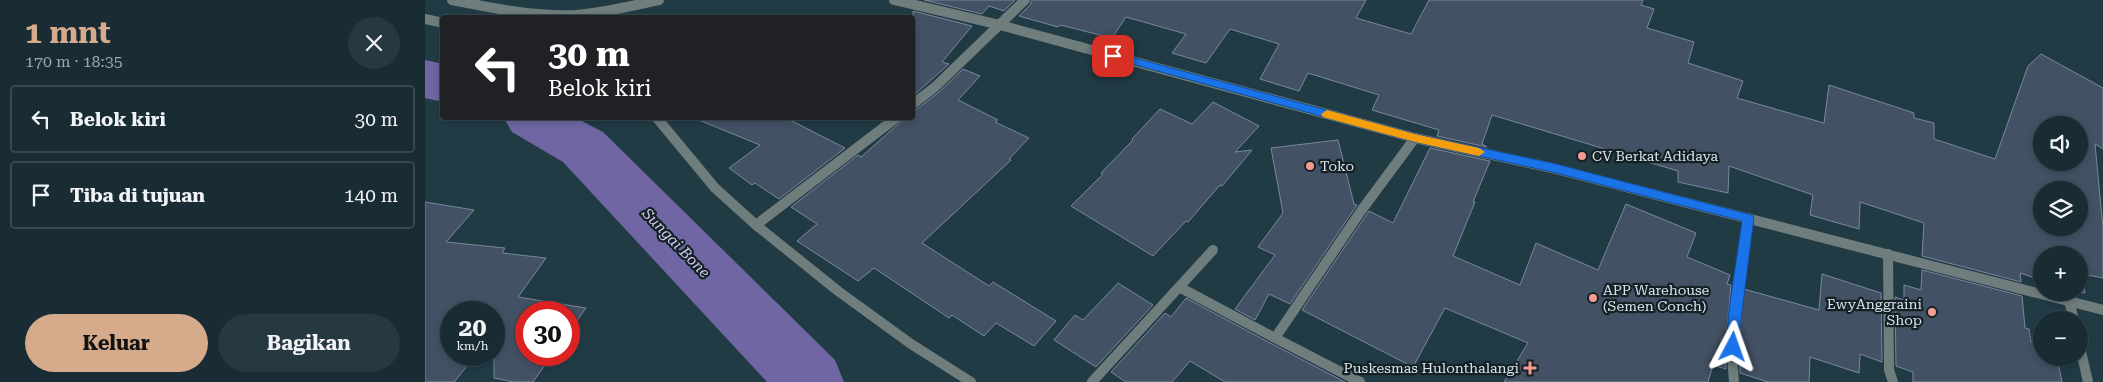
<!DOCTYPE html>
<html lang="id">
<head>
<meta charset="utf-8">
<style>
  body { margin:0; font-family:"Roboto Serif",serif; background:#263840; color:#f1f3f6; height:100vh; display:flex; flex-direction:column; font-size:19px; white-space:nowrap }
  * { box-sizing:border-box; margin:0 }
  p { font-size:16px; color:#9fa7ac }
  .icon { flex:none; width:28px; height:28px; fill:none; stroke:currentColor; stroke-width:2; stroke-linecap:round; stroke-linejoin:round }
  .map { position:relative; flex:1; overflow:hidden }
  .drawer { display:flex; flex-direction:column; background:#192c34; width:425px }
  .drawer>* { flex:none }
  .banner { position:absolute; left:15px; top:15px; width:475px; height:105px; border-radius:5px; box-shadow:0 2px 8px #0003,0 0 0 1px #37484f; background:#202124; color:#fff; overflow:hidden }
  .tools { position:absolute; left:1608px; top:116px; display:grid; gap:10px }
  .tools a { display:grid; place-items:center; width:55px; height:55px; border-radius:50%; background:#192c34; box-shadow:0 2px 8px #0003,0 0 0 1px #37484f; font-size:25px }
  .speed { position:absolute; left:15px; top:301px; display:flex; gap:10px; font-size:25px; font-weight:700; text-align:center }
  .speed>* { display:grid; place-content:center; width:65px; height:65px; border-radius:50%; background:#192c34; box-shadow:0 2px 8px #0003,0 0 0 1px #37484f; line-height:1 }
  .speed small { font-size:12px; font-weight:400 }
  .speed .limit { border:8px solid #d22; background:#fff; color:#111 }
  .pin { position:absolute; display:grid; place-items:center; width:42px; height:42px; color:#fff; margin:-21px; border-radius:10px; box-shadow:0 2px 8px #0006 }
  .me { position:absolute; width:55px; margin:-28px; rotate:4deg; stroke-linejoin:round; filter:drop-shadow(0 0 4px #0008) }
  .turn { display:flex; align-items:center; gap:18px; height:105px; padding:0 25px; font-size:22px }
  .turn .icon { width:65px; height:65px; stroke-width:2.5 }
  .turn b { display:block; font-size:35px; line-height:42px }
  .round { display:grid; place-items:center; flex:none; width:52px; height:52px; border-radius:26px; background:#263840 }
  .head { display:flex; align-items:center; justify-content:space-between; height:85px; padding:0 25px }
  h1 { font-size:30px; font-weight:700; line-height:38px; color:#d6ab8b }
  .button { display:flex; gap:10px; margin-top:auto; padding:10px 25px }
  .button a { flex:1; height:58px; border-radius:30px; background:#d6ab8b; color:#111; font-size:20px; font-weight:700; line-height:58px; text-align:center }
  .button a+a { background:#263840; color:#f1f3f6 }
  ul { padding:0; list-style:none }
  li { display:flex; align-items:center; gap:15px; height:68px; margin:0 10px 8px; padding:0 15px; border:2px solid #37484f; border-radius:5px }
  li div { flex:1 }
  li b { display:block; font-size:19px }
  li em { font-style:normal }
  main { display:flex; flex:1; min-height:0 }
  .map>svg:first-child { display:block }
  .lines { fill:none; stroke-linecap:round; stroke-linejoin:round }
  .river { fill:#6f66a3; fill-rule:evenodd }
  .building { fill:#435164; stroke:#79889d; fill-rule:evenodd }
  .minor { stroke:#6f7d7c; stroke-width:10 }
  .tertiary { stroke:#6f7d7c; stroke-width:10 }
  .route { fill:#1a73e8; stroke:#114b97 }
  .slow { fill:#f59e0b }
  .poi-dot { fill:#f59c92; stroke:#152025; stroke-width:2 }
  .labels { text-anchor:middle; stroke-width:4.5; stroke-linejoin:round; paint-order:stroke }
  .poi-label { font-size:14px; fill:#d5e4ea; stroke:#152025; text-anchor:start }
  .water-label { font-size:15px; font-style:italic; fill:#d0cdf1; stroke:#152025 }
</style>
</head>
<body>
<main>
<section class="drawer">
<div class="head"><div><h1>1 mnt</h1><p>170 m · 18:35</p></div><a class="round"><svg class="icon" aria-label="close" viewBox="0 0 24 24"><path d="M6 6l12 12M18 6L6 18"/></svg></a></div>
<ul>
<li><svg class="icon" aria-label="left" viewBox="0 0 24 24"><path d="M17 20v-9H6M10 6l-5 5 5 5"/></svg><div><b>Belok kiri</b></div><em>30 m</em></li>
<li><svg class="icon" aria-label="arrive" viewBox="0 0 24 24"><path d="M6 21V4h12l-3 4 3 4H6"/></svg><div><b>Tiba di tujuan</b></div><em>140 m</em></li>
</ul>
<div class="button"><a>Keluar</a><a>Bagikan</a></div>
</section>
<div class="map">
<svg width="1678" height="382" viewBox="0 0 1678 382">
  <rect width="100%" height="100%" fill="#213b45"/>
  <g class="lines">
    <path class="river" d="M0,60L18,64V102L0,98Z
      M79,118H151L178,132L410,360L419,382H342L138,162L87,132Z"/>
  </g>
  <path class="building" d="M499,0H590L579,11L564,6L557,14Z
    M607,0H941L931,18L986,34L1004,0H1218L1216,5L1229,9L1222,28L1269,42L1263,63L1318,81L1312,98L1399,123L1404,85L1489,113V118L1509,123V139L1570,159L1603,66L1616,54L1678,88V149L1670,144L1678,228V278L1657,274L1660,293L1654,292V255H1616V280L1595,273L1596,282L1497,256L1499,223L1435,202L1434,229L1385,215L1388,195L1304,166L1303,193L1253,182V171L1067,115L1057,144L1062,147L1012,136L1014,130L947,110L954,95L883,73L874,91L835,79L854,44L805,29L781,63L747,53L761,34L701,17L687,38L635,25L633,27L594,16L605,5ZM1616,125H1654V162H1616ZM1616,190H1654V228H1616Z
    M488,11L547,26L517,62L524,64L488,96Z
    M538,69L555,76L533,100L573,120L570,122L604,138L584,159L586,160L497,243L564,286L568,282L631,321L609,346L571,323L559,336L527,315L524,318L449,268L433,281L372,241L392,224L366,207L433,155L436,157L480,118H488V111L492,109L514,92Z
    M788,102L834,126L810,152L827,150L797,186L795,185L763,222L761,221L728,256L646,206L678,174L676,173L708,140L707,139L735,109L767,124Z
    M269,118H361L420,148L354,199L330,183L327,185L304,168L335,145Z
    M913,140L929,204L932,205L865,304L844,294L830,320L810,309L850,255L833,247L858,213L846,148Z
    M1005,148L1065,161L1048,202H1050L1028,256L1095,285L1111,243L1173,270L1201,204L1271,233L1262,257L1305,275L1302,284L1306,285L1301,340V369L1288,365L1283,382H1079L1103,343L1020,308L988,367L877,310L944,211L968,223Z
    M0,202L49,210L21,242L80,248L77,253L121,258L93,297L161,308L144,332V312H101V355H127L108,382H89L69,378V312H26V355H51L29,382H0Z
    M1497,270L1597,296L1600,328L1604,329L1606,342L1616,344V358H1632L1637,382H1488V372L1471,366L1470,297L1479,300V285L1496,290Z
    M1397,274L1456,293L1457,362L1435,354L1434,373L1385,357L1384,382H1343L1315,373L1314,341L1319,289L1394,310Z
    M693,283L728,305L671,367L629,340L650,315L658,320Z
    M761,298L847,344L920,382H800L765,361L747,382H701L686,372L740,313L746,317Z"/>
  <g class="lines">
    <path class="minor" d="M76,18L84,11
      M0,19L18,23
      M488,104L510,87L600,0
      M232,118L290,188L331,225L413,291L486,344L546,382
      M331,225L471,118
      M1463,254L1464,370L1468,382
      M754,287L850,338
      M1644,301L1649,320
      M1654,342L1663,382
      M667,382L788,250
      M935,382L850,338L936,211L990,138
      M1309,382C1303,327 1315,272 1323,218"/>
    <path class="tertiary" d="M27,0C68,8 108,17 150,15C178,13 206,6 234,0
      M469,0L575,25L990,138L1127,168L1678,310"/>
  </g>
  <path class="route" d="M688,52L990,134L1127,163L1327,215L1329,218L1312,351L1308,353L1303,351L1301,347L1304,309L1317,221L1127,172L990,142L685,58L683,56Z"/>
  <path class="slow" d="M902,110L990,134L1054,148L1060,152L1054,156L990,142L898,117L896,114Z"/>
  <g class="poi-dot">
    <circle cx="1157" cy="156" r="5"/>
    <circle cx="885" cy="166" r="5"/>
    <circle cx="1168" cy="298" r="5"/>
    <circle cx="1507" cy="312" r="5"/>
    <path d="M1102.5 360.5h5v5h5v5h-5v5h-5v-5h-5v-5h5z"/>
  </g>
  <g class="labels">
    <g class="poi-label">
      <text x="1167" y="161">CV Berkat Adidaya</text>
      <text x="895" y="171">Toko</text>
      <text x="1178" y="295">APP Warehouse<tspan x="1178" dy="16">(Semen Conch)</tspan></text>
      <text x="1497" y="309" text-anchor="end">EwyAnggraini<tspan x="1497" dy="16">Shop</tspan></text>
      <text x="1094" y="373" text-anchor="end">Puskesmas Hulonthalangi</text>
    </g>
    <g class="water-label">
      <text transform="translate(251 243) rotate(46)" y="5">Sungai Bone</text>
    </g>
  </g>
</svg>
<div class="tools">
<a><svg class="icon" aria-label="sound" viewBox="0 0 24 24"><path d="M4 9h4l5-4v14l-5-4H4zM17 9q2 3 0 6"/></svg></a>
<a><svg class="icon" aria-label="layers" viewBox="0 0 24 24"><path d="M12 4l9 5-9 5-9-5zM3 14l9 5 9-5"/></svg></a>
<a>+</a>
<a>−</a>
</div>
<div class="speed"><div>20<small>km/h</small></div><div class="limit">30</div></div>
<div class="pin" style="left:688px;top:56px;background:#d93025"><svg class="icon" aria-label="arrive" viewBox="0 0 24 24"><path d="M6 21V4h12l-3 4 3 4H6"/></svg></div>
<svg class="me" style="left:1308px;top:347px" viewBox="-20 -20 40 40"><path d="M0-17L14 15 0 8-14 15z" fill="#1a73e8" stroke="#fff" stroke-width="4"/></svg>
<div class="banner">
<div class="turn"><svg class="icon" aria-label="left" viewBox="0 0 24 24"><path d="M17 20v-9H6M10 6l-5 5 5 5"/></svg><div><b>30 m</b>Belok kiri</div></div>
</div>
</div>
</main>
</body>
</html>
